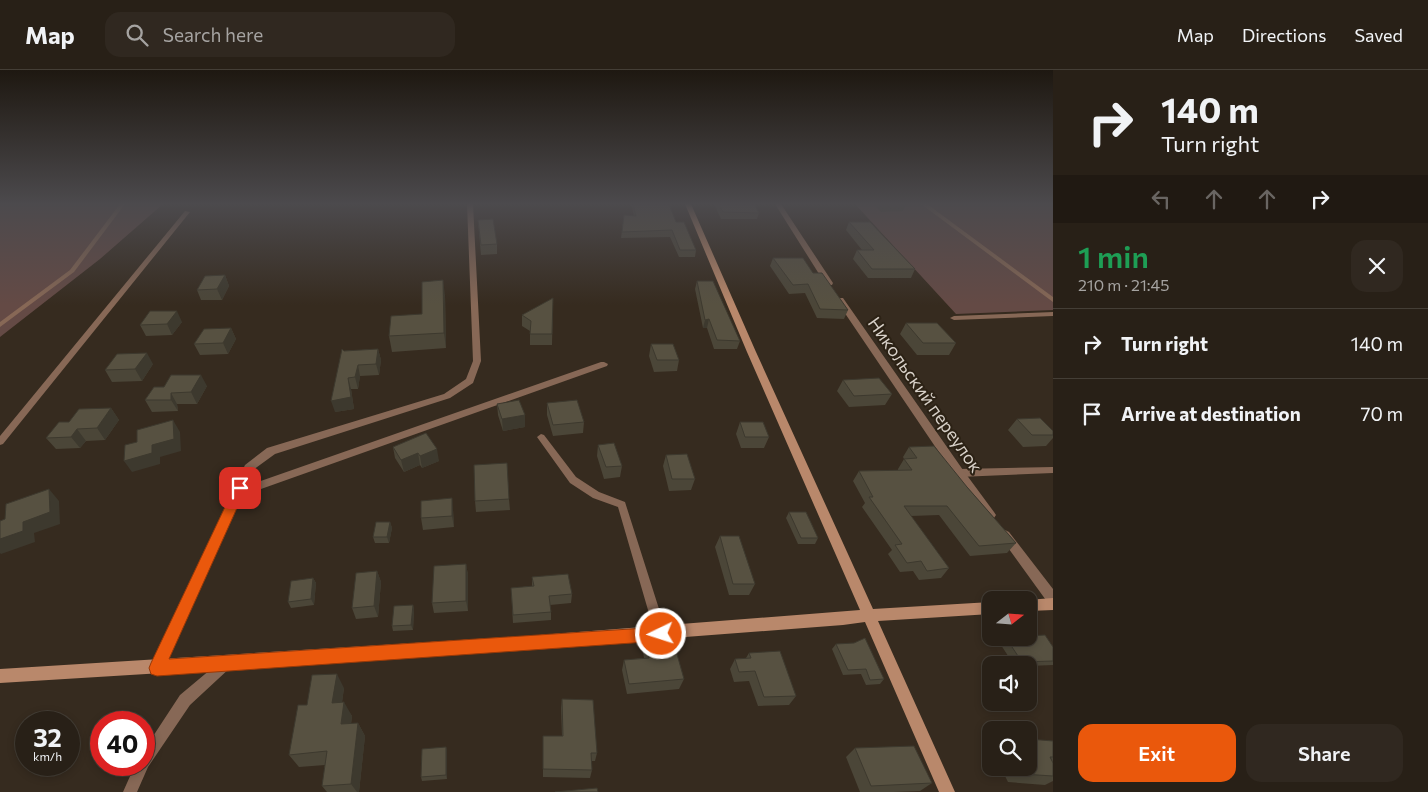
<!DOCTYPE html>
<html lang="en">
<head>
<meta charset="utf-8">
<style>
  body { margin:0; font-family:Commissioner,sans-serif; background:#302820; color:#f1f3f6; height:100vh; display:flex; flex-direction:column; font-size:19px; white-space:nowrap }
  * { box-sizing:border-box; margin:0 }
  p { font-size:16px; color:#a5a3a1 }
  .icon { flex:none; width:28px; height:28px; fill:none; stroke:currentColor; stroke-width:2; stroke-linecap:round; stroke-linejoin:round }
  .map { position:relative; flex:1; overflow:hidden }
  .sheet { display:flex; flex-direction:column; background:#282017; width:375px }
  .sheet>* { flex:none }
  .hud { background:#282017; color:#f1f3f6; overflow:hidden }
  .needle { width:32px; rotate:73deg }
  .controls { position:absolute; left:982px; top:521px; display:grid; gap:10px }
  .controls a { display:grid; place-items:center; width:55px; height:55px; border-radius:10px; background:#282017; box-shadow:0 2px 8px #0003,0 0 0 1px #443e36; font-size:25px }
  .speed { position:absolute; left:15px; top:641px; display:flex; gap:10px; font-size:25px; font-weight:700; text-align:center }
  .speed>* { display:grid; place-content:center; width:65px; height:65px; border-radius:50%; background:#282017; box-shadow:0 2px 8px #0003,0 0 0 1px #443e36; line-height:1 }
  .speed small { font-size:12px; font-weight:400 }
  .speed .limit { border:8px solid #d22; background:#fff; color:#111 }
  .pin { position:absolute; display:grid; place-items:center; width:42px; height:42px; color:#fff; margin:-21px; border-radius:10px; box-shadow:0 2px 8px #0006 }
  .me { position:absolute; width:55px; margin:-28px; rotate:266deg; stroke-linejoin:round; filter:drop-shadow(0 0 4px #0008) }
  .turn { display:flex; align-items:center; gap:18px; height:105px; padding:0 25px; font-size:22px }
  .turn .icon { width:65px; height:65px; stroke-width:2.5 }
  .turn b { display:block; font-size:35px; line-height:42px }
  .lanes { display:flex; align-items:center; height:48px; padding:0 25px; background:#0003; justify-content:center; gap:25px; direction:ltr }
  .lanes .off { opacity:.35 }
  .round { display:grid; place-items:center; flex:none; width:52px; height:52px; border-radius:15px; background:#302820 }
  .headline { display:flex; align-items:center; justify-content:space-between; height:85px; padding:0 25px }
  h1 { font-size:30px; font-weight:600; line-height:38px; color:#1e9e55 }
  .button { display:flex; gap:10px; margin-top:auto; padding:10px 25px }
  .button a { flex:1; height:58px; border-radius:15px; background:#ea580c; color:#fff; font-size:20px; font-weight:600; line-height:58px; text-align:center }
  .button a+a { background:#302820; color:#f1f3f6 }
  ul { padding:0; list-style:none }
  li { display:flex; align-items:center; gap:15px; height:70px; padding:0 25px; border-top:1px solid #443e36 }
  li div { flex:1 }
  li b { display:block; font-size:19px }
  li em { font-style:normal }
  header { display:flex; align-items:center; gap:30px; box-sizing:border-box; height:70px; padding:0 25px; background:#282017; border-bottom:1px solid #443e36 }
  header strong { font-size:24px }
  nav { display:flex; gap:28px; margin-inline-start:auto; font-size:18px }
  .search { width:350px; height:45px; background:#302820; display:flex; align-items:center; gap:12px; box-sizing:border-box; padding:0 18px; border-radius:15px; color:#a5a3a1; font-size:19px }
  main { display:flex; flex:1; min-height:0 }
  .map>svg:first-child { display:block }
  .green { fill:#644a45 }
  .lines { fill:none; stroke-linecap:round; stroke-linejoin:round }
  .lane { fill:#876856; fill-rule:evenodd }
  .street { fill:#876856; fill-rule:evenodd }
  .secondary { fill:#b9886b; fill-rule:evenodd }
  .wall { fill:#4b4638 }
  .shaded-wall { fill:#3d392e }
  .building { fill:#575141; stroke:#3d392e }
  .route { fill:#ea580c; stroke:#983908 }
  .labels { text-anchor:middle; stroke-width:4; stroke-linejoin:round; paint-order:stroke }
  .street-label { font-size:18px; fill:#d8d1c9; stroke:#2c2215 }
</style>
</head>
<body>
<header>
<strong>Map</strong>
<div class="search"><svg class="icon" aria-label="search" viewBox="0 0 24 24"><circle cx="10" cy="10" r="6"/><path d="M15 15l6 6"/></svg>Search here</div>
<nav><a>Map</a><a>Directions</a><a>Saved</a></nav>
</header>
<main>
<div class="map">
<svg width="1053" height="722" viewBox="0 0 1053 722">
  <rect width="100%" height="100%" fill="#362b1f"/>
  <path class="green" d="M0,134H163L100,189L0,267Z
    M855,134H1053V240L956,244Z"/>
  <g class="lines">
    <path class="lane" d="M120,134H125L74,202L0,257V252L70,200Z
      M921,134H927L1053,227V232Z
      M185,141L190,142L3,374L0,375V366Z
      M1053,242V246L954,250L950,248L954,246Z
      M601,292H604L608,294L607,296L261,419L236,435L233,436L230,435L228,432L230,429L255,413Z
      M541,364L544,365L576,407L599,422L625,432L667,564L665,568L661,570L657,568L655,564L618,437L593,428L570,413L537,367Z
      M1053,397V403L959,407L956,405L954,403L956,401L959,399Z
      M227,587L231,589L233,593L231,597L190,635L148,697L137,722H123L135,695H144V680L180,625L223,589Z"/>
    <path class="street" d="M467,134H473L481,291L473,313L450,328L275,384L253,400L162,603L157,605L152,603L150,598L152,593L245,395L267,378L444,324L466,309L473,291Z
      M775,134H781L833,213L832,215H826Z
      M837,228H843L963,400L994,442L996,445L994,448L990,450L986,448L955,406L836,230Z
      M1005,460L1009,462L1053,519V535L1048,533L1001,468L999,465L1001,462Z"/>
    <path class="secondary" d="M685,134H691L756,282L873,539L991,532V544L878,551L955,722H939L865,552L843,555L422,587L0,613V599L527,566L860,540L747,282Z
      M1053,528V540L1029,541V530H1027Z"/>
  </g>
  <path class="wall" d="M631,134H669L676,152L696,180L695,187H679L670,167L621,168L624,145L634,146Z
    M714,134H754L759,143L757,149H721Z
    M873,134H906L903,141L881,142Z
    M478,150L497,174V184L481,185Z
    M849,152L915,199L911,208H868L853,189L857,180H862L846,160Z
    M773,188L813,203L848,240L844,249L817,248L805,223L789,224L770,196Z
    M225,205L229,216L222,230H201L197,220Z
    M697,211L740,271L737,279H714L707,258H703L695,219Z
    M445,225L446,278L392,282L389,266L422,244Z
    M553,228L552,275H530V261L522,256V245Z
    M182,252L172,265L146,266L140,255Z
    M906,253L956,273L949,285H917L900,264Z
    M231,258L236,269L228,284L200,285L194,274Z
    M651,274L679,290L677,301L654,302L649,286Z
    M378,279L381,290L379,305L360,306L358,319H351L354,339L335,342L344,281Z
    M153,294L142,311L112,312L105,300Z
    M843,310L892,324L885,335L849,337L837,321Z
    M207,316L197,334H177L178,341L152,342L145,330L154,317Z
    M547,333L584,352L583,363L553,366L547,345Z
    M497,334L525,345V357L503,361L498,345Z
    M111,338L119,350L105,370L86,371L80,378L56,379L46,368L69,352Z
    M1017,349L1053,361V368L1046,376L1023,377L1008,360Z
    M740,352L769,367L764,378H741L736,364Z
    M426,363L439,391L422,398L420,395L404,402L395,388L393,377Z
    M598,375L622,396L620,407L604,409L597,386Z
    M909,377L967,417L1016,473L1007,483L970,486L939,445L911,446L949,498L941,508L919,510L913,501L900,502L888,484L892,480L862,437L865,433L853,411L859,401L898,400V399L904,389L903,387Z
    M666,385L695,409L691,420L669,421L663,396Z
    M509,429L510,440L476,442L475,431Z
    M453,440L454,457L423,460L421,448Z
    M789,442L818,468L815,474H798L786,448Z
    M390,452L392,458L389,473H375L373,467Z
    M720,466L755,514L749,525H729L715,477Z
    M466,494L468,505V541L434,543L432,533Z
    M377,501L381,512L378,547L356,549L352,538Z
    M532,507L572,524L571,533L550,535L551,542V550L513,553L511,518L532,516Z
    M313,508L316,513L314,535L291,538L288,532Z
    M413,535L414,540L413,560L393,561L392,556Z
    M1005,568H1029L1053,577V595L1029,596V595H1014L999,572Z
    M646,572L684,609L679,619L627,624L622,600L624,590L644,588L643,582Z
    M836,574L884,609L880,614L866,615L861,604L843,605L832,579Z
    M749,583L796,626L789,635L758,636L749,611L734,612L730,599L735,589L746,588Z
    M344,618L342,632L352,646L351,654L358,653L365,666L359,722H327L322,716L325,695L299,697L289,685L307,635Z
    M562,629L597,683L595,691H591L592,700L590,708L543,707V666H562L561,638Z
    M1053,671V711L1045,715L1008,712L1001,698H1029Z
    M446,677L447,681V709L422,711L421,707Z
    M855,678L932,713L920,721L894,722H860L846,687Z"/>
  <path class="shaded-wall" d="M225,205L229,216L222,230L217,219Z
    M443,210L445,225L446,278L444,263Z
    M177,241L182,252L172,265L167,254Z
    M709,249L707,258H703L705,250Z
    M231,258L236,269L228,284L223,273Z
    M378,279L381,290L379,305L376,294Z
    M147,283L153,294L142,311L135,299Z
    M358,295L360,306L358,319L355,307Z
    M201,305L207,316L197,334L191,322Z
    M348,308L351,319L354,339L335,342L331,331Z
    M171,323L177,334L178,341L171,330Z
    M111,338L119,350L105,370L97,358Z
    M525,345V357L503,361L502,349Z
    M173,350L180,362L181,381L160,387V394L132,402L124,391Z
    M77,359L86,371L80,378L71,367Z
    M437,379L439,391L422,398L420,386Z
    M418,383L420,395L404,402L401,390Z
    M49,419L59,431L60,454L34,463L35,472L1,484L0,483V469L23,452Z
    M452,428L453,440L454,457L452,446Z
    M390,452L392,458L389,473L387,467Z
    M466,494L468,505V541L466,531Z
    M377,501L381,512L378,547L374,536Z
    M313,508L316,513L314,535L311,529Z
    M413,535L414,540L413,560L411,555Z
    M337,604L344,618L340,647L332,633Z
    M344,632L352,646L349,668L341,654Z
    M358,653L365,666L359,722H357L351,714Z
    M446,677L447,681V709L446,705Z"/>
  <path class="building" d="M633,134H669L676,152H684L696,180H680L672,160L622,162L624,145L636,146Z
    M718,134H754L759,143L723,142Z
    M493,149L497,174L481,175L478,150Z
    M849,152H870L915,199H872L857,180H874Z
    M773,188H803L813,203H822L848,240L820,239L808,214L793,215Z
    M225,205L217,219L197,220L205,206Z
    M443,210L444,263L389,266L391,246L422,244V212Z
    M697,211H713L740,271L717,270L709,249L705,250Z
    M553,228L552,264H530L531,251L522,245Z
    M150,241H177L167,254L140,255Z
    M906,253H937L956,273H923Z
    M231,258L223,273L194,274L204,259Z
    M651,274H673L679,290H657Z
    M342,279L344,281L378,279L376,294L358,295L355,307L348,308L351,327L331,331Z
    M147,283L135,299L105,300L117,284Z
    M171,305H201L191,322L171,323V330H145L154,317H164Z
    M879,308L892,324L854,326L843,310Z
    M519,330L525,345L502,349L497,334Z
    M577,330L584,352L553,355L547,333Z
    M111,338L97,358L77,359L71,367L46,368L59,352H69L79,339Z
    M1040,348L1053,361V365H1032L1017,349Z
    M173,350L174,369L152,375V383L124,391L125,375L137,372V360Z
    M740,352H763L769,367H745Z
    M426,363L437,379L420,386L418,383L401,390L393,377Z
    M614,373L622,396L606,397L598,375Z
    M934,376L967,417L1016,473L979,476L947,436H904L949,498L927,501L921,491L907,493L895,475L902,474L869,427H873L859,401L912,400L904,389L917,388L909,377Z
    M687,384L695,409H672L666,385Z
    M507,393L509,429L475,431L474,395Z
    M49,419L50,442L23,452V461L0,469V451L5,449L6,434Z
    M452,428V446L421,448V431Z
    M789,442H806L818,468H801Z
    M376,452H390L387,467H373Z
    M720,466H739L755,514H733Z
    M466,494V531L432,533L434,496Z
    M377,501L374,536L352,538L356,503Z
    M568,504L572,524L549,526L551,542L513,545L511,518L534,516L532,507Z
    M313,508L311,529L288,532L291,511Z
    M413,535L411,555L392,556L394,536Z
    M1045,565L1053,577V591L1022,592L1006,568H1029V566Z
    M865,568L884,609L870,610L866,599L848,600L836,574L854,573Z
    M673,570L684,609L629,614L624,590L649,588L646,572Z
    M780,581L796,626L764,627L755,601L739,602L735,589L751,588L749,583Z
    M337,604L332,633L344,632L341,654L358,653L351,714L322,716L327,681L289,685L298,635H307L312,605Z
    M562,629L593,630L597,683H591L592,700L543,699V666H563Z
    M1029,669L1053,671V687H1050L1053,693V706L1022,704L1019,698H1029Z
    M914,676L932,713L871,716L855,678Z
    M446,677V705L421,707L422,679Z
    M597,718L598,722H555Z"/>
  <linearGradient id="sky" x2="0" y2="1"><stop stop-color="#1e1811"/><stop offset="0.57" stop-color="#4c4a4d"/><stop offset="1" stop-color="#4c4a4d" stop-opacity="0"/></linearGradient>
  <rect width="1053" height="235" fill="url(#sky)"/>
  <path class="route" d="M240,414L244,415L246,418L169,589L661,557L667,559L669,564L667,569L661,571L157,606L151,604L149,598L151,593L234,418L235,415Z"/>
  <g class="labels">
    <g class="street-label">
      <text transform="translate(925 325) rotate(55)" y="6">Никольский переулок</text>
    </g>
  </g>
</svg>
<div class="controls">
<a><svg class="needle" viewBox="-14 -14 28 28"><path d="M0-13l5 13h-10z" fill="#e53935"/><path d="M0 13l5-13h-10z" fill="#a5a3a1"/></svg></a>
<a><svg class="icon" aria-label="sound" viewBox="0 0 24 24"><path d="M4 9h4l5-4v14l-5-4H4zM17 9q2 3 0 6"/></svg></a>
<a><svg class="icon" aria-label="search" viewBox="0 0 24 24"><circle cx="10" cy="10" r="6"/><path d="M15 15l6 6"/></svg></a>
</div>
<div class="speed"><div>32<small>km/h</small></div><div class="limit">40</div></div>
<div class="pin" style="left:240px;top:418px;background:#d93025"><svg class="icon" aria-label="arrive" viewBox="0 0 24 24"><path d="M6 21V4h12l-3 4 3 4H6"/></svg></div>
<svg class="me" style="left:661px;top:564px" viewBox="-20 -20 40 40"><circle r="17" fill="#ea580c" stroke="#fff" stroke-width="3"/><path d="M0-11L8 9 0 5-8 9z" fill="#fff"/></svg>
</div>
<section class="sheet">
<div class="hud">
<div class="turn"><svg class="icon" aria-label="right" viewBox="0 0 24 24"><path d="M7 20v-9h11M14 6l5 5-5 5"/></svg><div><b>140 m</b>Turn right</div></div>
<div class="lanes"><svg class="icon off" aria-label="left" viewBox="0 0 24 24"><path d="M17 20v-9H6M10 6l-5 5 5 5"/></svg><svg class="icon off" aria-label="ahead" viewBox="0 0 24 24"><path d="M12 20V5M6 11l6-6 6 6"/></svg><svg class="icon off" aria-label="ahead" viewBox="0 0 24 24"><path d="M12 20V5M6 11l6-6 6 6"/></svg><svg class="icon" aria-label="right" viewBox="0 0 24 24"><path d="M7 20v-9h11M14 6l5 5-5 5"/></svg></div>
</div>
<div class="headline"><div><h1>1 min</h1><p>210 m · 21:45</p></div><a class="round"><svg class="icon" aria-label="close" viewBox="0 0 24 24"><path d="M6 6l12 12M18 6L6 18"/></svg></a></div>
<ul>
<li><svg class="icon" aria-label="right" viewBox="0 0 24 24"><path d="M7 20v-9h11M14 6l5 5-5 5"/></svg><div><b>Turn right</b></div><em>140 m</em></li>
<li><svg class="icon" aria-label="arrive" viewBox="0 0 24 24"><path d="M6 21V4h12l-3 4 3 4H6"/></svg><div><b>Arrive at destination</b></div><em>70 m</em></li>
</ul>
<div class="button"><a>Exit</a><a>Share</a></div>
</section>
</main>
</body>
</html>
